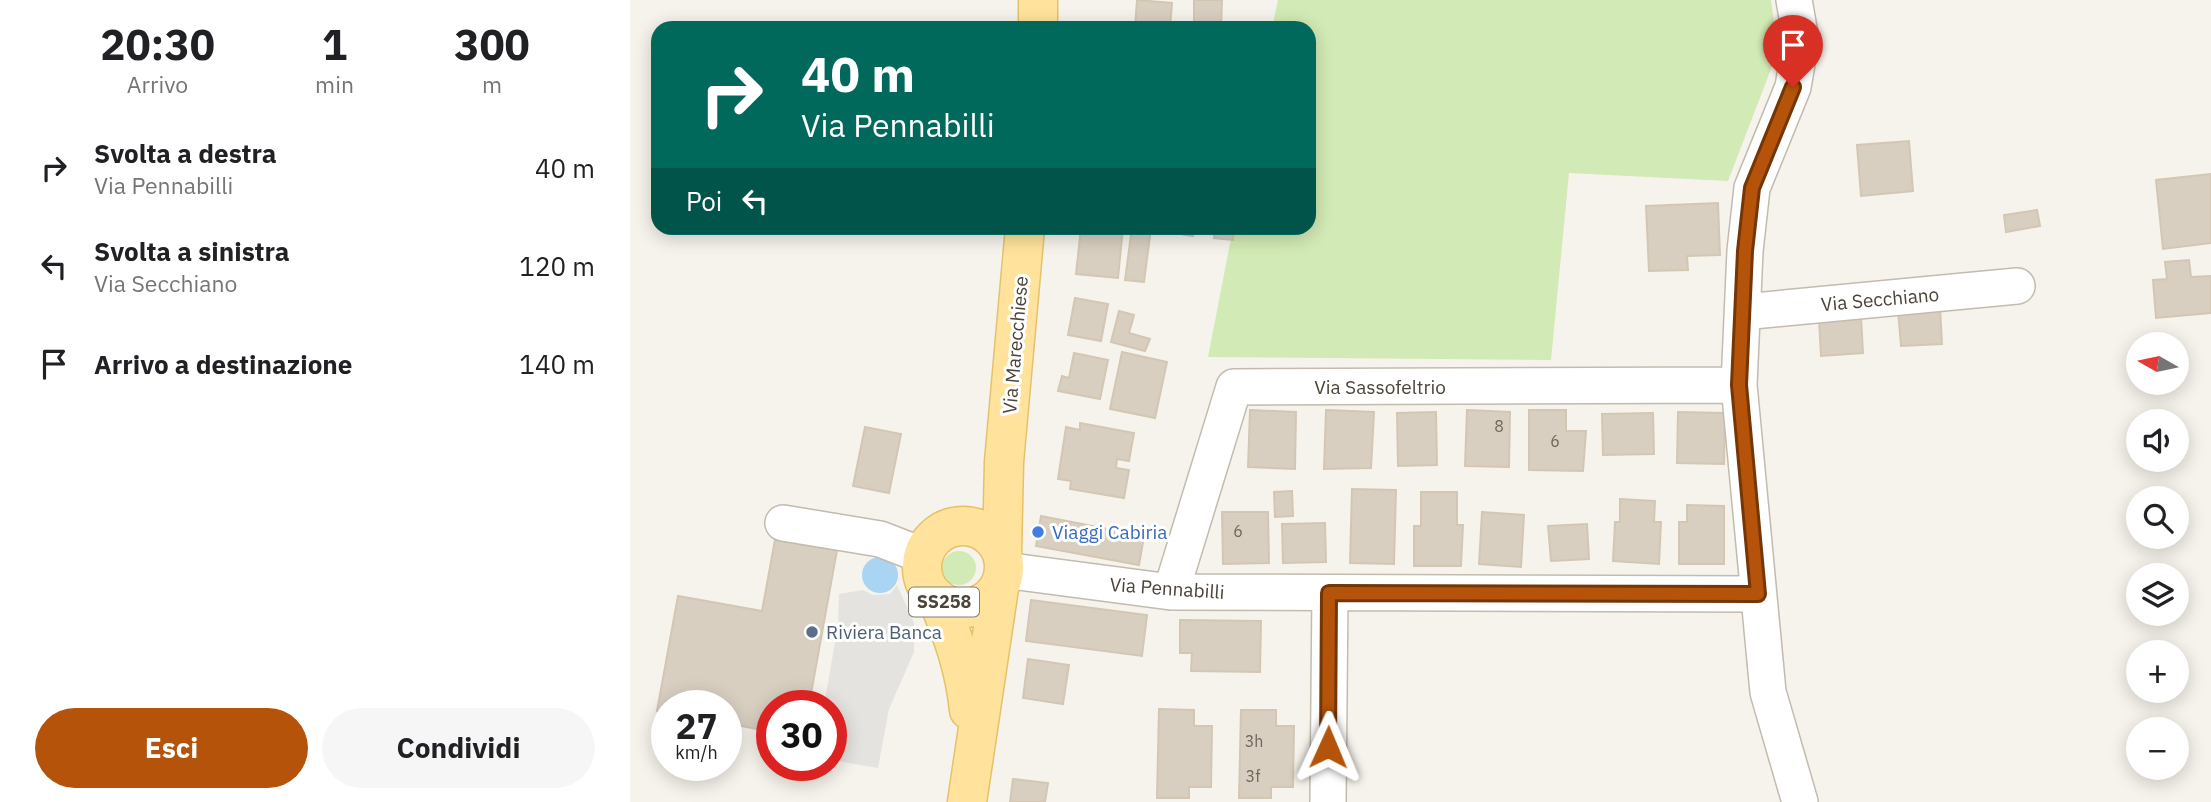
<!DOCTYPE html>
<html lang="it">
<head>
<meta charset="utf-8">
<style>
  body { margin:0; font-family:"IBM Plex Sans",sans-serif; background:#f6f6f6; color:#202124; height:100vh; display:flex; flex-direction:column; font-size:26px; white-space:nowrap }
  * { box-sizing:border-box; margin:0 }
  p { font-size:23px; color:#757577 }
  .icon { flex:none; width:38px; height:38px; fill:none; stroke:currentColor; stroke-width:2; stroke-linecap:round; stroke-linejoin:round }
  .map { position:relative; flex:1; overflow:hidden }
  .panel { display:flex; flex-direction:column; background:#fff; width:630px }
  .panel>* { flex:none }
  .banner { position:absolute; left:21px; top:21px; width:665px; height:214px; border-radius:21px; box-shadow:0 4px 18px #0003; background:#00695c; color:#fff; overflow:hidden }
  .needle { width:46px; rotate:279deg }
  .buttons { position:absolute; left:1496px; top:332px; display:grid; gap:14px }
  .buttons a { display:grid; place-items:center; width:63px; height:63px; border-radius:50%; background:#fff; box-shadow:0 4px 18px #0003; font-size:35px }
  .speed { position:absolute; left:21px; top:690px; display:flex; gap:14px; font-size:35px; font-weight:700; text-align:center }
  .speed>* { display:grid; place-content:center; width:91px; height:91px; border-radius:50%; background:#fff; box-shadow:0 4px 18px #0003; line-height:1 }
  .speed small { font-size:18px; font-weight:400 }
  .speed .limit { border:10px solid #d22; background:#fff; color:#111 }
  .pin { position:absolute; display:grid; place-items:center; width:60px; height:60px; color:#fff; margin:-72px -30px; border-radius:50% 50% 50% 0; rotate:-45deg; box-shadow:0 0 7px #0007 }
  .pin .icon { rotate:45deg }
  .me { position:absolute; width:77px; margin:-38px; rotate:1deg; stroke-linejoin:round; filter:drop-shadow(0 0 5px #0008) }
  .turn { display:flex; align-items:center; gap:24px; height:147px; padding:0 35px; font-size:32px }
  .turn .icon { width:91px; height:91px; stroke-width:2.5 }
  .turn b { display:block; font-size:49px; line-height:60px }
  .then { display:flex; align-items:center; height:66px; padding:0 35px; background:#0003; gap:14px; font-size:26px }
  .eta { display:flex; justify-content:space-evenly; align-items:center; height:119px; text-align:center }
  .eta b { font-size:42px; font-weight:700; line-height:49px }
  .button { display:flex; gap:14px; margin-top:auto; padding:14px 35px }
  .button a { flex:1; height:80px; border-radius:42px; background:#b45309; color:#fff; font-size:28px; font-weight:700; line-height:80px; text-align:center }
  .button a+a { background:#f6f6f6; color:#202124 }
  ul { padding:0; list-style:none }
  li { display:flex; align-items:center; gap:21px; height:98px; padding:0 35px }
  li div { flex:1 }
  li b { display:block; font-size:26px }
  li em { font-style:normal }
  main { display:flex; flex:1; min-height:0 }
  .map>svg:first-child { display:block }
  .green { fill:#d2eab5 }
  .parking { fill:#e5e3e0 }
  .water { fill:#a9d4f2 }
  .building { fill:#d8cfc1; stroke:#d3c7b4; stroke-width:2 }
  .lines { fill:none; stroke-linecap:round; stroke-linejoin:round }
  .minor-casing { stroke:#c2bbae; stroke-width:38 }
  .major-casing { stroke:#e6c16a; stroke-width:41 }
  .minor { stroke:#fff; stroke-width:35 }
  .major { stroke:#ffe39c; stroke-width:38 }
  .route-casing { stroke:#753606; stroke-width:18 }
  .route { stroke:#b45309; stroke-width:12 }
  .shop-dot { fill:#3f7fe0; stroke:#fff; stroke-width:2.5 }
  .service-dot { fill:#5c6f8a; stroke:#fff; stroke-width:2.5 }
  .labels { text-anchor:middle; stroke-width:6; stroke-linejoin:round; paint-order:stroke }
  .number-label { font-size:16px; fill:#6e675b }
  .shield { fill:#fff; stroke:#817c74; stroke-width:2 }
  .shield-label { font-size:18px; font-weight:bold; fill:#4b4439 }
  .street-label { font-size:19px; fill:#4b4439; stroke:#fff }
  .shop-label { font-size:19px; fill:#366cbe; stroke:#fff; text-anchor:start }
  .service-label { font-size:19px; fill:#4e5e75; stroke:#fff; text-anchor:start }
</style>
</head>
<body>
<main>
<section class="panel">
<div class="eta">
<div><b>20:30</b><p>Arrivo</p></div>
<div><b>1</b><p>min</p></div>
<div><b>300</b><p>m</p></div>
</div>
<ul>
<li><svg class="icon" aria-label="right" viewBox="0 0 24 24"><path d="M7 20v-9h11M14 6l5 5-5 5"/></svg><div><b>Svolta a destra</b><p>Via Pennabilli</p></div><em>40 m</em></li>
<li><svg class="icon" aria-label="left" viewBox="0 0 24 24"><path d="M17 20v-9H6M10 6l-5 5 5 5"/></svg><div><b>Svolta a sinistra</b><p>Via Secchiano</p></div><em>120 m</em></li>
<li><svg class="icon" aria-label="arrive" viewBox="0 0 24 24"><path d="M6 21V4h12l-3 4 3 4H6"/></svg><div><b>Arrivo a destinazione</b></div><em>140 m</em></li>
</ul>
<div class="button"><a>Esci</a><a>Condividi</a></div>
</section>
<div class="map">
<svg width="1581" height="802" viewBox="0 0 1581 802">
  <rect width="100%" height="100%" fill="#f6f3ec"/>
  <path class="green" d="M648,0H1141L1148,51L1098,181L939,173L921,360L578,357L603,228H679V28H642Z
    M312 568a17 17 0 1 1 34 0a17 17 0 1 1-34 0Z"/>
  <path class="parking" d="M267,585L284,623V652L259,709L248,768L201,760V705H194L208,625L209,594L233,590L243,595L260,594Z"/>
  <path class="water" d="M232 575a18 18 0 1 1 36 0a18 18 0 1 1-36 0Z"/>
  <path class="building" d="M507,0L542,3L540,28H505Z
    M564,0H592L591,28H564Z
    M1279,141L1283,191L1231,196L1227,145Z
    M1581,174V243L1533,249L1526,180Z
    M1088,203L1090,255L1057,256L1058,270L1019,271L1016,206Z
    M1407,210L1410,226L1376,232L1374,215Z
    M451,228H493L488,278L446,274Z
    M502,228H521L514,282L495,280Z
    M539,228H564L563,236L538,232Z
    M585,228H604L603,240L584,238Z
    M1559,260L1561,277L1581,276V313L1526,318L1523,280L1537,279L1535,262Z
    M445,298L478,304L471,341L438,335Z
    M1310,307L1312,344L1271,346L1268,310Z
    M489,311L504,315L499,333L520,339L515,351L481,342Z
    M1231,317L1233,353L1191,356L1189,319Z
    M492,352L537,362L525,418L480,409Z
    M444,353L478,360L470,399L428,391L432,376L439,378Z
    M620,410L666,412L665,469L618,467Z
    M696,410L744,412L741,468L694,469Z
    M837,410L880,412L879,467L835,466Z
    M899,410H936V431H956L953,471L899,470Z
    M806,412L807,465L768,466L767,413Z
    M1048,412L1095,413L1094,464L1047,463Z
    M1023,413L1024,454L973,455L972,414Z
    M450,423L504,433L499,461L487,459L486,468L499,470L494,498L440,489L441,481L428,479L436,427L450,430Z
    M235,427L271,434L259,493L223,486Z
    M722,489L766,490L764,564L720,563Z
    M662,491L663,516L645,517L644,492Z
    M791,492H827V525H833L831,566H784V526H791Z
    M990,499L1025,501L1024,522H1031L1029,564L983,561L985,522H990Z
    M1057,505L1094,506V564H1049V522H1057Z
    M592,512H638L639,563L593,564Z
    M852,512L894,515L891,567L849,564Z
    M411,516L514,536L509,565L406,546Z
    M695,523L696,562L653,563L652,524Z
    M957,524L959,559L921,561L918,526Z
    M145,540L207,550L179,705H142V732L96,723V705H37V713L27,711L48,596L132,611Z
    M401,600L517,615L512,656L396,641Z
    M550,620L631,621L630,672L561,671L562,653H550Z
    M398,659L439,665L433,704L393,698Z
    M529,709L564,710V726H582L581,787H559V798H527Z
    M611,710H646V726H664L663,787H641V798H609Z
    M383,779L418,783L415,802H380Z"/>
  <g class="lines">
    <g class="minor-casing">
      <path id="minor" d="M1164,0L1171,40L1163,87L1122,188L1115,251L1109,385L1138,692L1170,802
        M1113,312L1387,286
        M153,523L250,539L294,556
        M374,570L541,592L1128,594
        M541,592L604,387L1109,385
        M698,802L700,593"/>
    </g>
    <g class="major-casing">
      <path id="major" d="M408,0V28
        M292 567a41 41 0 1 1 82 0a41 41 0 1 1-82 0Z
        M372,553L374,462L395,228
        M307,598C323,635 335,670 339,710
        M337,802L369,588"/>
    </g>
    <use href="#minor" class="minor"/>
    <use href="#major" class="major"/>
  </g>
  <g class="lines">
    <g class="route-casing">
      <path id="route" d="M698,747L699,593L1128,594L1109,385L1115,251L1122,188L1163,87"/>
    </g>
    <use href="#route" class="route"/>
  </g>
  <circle class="shop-dot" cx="408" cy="532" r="7"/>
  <circle class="service-dot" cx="182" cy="632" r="7"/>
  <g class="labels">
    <g class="number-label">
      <text x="869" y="432">8</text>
      <text x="925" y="447">6</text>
      <text x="608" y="537">6</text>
      <text x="624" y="747">3h</text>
      <text x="623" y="782">3f</text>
    </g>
    <rect class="shield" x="279" y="587.5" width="70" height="29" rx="5"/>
    <g class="shield-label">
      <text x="314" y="608">SS258</text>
    </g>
    <g class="street-label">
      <text transform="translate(1250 299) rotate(-5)" y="7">Via Secchiano</text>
      <text transform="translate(385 345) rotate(-85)" y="7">Via Marecchiese</text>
      <text x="750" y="394">Via Sassofeltrio</text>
      <text transform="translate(537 588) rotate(4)" y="7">Via Pennabilli</text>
    </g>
    <g class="shop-label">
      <text x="422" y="539">Viaggi Cabiria</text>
    </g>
    <g class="service-label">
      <text x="196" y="639">Riviera Banca</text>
    </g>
  </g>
</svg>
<div class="buttons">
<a><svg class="needle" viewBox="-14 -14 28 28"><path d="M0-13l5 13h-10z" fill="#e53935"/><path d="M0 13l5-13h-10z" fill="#757577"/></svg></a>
<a><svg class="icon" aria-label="sound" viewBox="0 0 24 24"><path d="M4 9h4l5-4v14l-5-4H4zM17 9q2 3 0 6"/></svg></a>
<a><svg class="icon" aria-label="search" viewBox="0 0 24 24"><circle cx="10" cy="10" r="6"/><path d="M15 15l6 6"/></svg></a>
<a><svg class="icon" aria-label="layers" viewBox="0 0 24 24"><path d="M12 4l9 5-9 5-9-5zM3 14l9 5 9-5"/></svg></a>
<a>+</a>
<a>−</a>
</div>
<div class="speed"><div>27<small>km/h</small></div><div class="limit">30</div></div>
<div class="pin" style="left:1163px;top:87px;background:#d93025"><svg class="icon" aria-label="arrive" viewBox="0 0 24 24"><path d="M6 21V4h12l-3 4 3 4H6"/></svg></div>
<svg class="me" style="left:698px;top:747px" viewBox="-20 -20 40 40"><path d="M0-17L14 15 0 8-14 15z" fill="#b45309" stroke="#fff" stroke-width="4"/></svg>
<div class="banner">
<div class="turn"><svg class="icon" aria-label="right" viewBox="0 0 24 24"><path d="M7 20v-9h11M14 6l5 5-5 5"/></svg><div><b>40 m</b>Via Pennabilli</div></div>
<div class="then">Poi<svg class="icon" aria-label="left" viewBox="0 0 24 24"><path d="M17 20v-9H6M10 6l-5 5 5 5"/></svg></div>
</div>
</div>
</main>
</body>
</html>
